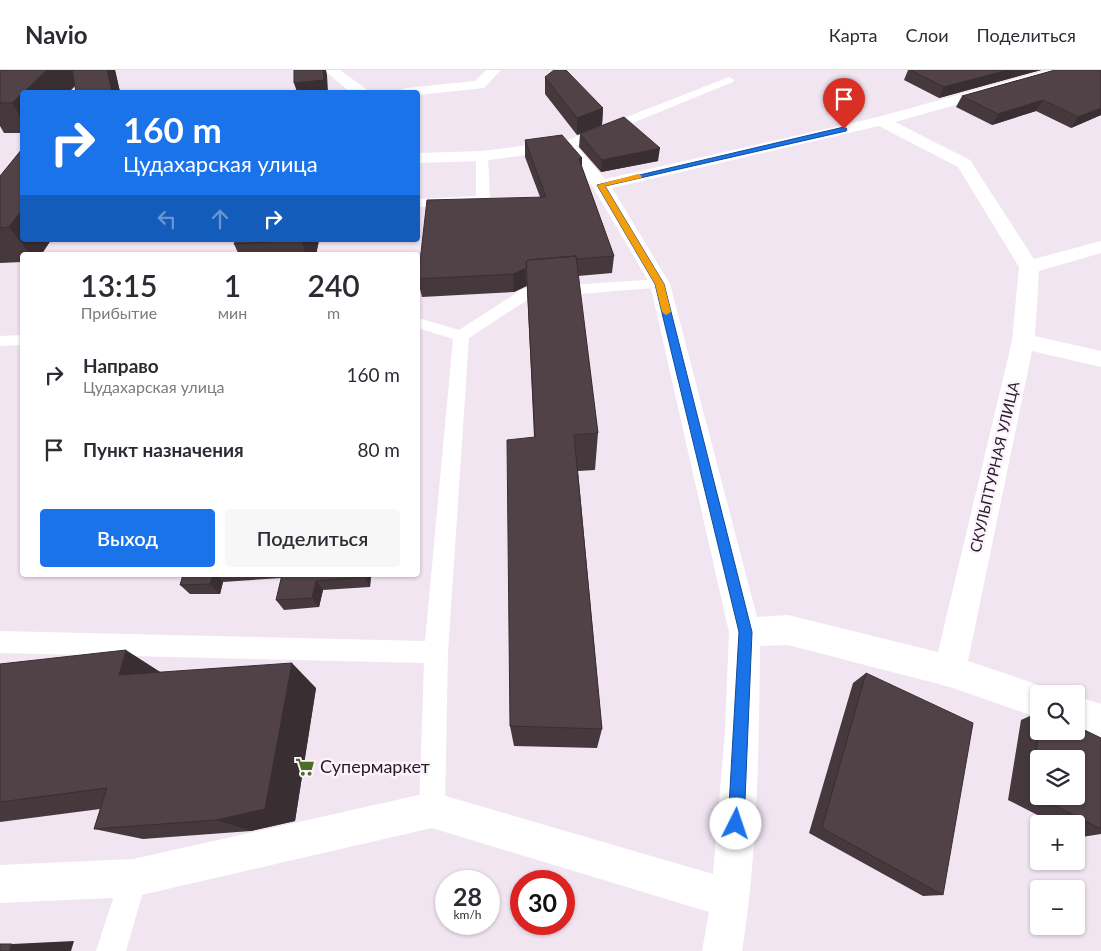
<!DOCTYPE html>
<html lang="ru">
<head>
<meta charset="utf-8">
<style>
  body { margin:0; font-family:Lato,sans-serif; background:#f7f7f7; color:#2b2b33; height:100vh; display:flex; flex-direction:column; font-size:19px; white-space:nowrap }
  * { box-sizing:border-box; margin:0 }
  p { font-size:16px; color:#7c7c81 }
  .icon { flex:none; width:28px; height:28px; fill:none; stroke:currentColor; stroke-width:2; stroke-linecap:round; stroke-linejoin:round }
  .map { position:relative; flex:1; overflow:hidden }
  .side { position:absolute; left:20px; top:182px; width:400px; height:325px; display:flex; flex-direction:column; background:#fff; border-radius:5px; box-shadow:0 1px 4px #0004 }
  .side>* { flex:none }
  .guide { position:absolute; left:20px; top:20px; width:400px; height:152px; border-radius:5px; box-shadow:0 1px 4px #0004; background:#1a73e8; color:#fff; overflow:hidden }
  .controls { position:absolute; left:1030px; top:615px; display:grid; gap:10px }
  .controls a { display:grid; place-items:center; width:55px; height:55px; border-radius:5px; background:#fff; box-shadow:0 1px 4px #0004; font-size:25px }
  .speed { position:absolute; left:435px; top:800px; display:flex; gap:10px; font-size:25px; font-weight:700; text-align:center }
  .speed>* { display:grid; place-content:center; width:65px; height:65px; border-radius:50%; background:#fff; box-shadow:0 1px 4px #0004; line-height:1 }
  .speed small { font-size:12px; font-weight:400 }
  .speed .limit { border:8px solid #d22; background:#fff; color:#111 }
  .pin { position:absolute; display:grid; place-items:center; width:42px; height:42px; color:#fff; margin:-51px -21px; border-radius:50% 50% 50% 0; rotate:-45deg; box-shadow:0 0 5px #0007 }
  .pin .icon { rotate:45deg }
  .me { position:absolute; width:55px; margin:-28px; rotate:4deg; stroke-linejoin:round; filter:drop-shadow(0 0 4px #0008) }
  .turn { display:flex; align-items:center; gap:18px; height:105px; padding:0 20px; font-size:22px }
  .turn .icon { width:65px; height:65px; stroke-width:2.5 }
  .turn b { display:block; font-size:35px; line-height:42px }
  .lanes { display:flex; align-items:center; height:48px; padding:0 20px; background:#0003; justify-content:center; gap:25px; direction:ltr }
  .lanes .off { opacity:.35 }
  .eta { display:flex; justify-content:space-evenly; align-items:center; height:85px; text-align:center }
  .eta b { font-size:30px; font-weight:600; line-height:35px }
  .cta { display:flex; gap:10px; margin-top:auto; padding:10px 20px }
  .cta a { flex:1; height:58px; border-radius:5px; background:#1a73e8; color:#fff; font-size:20px; font-weight:600; line-height:58px; text-align:center }
  .cta a+a { background:#f7f7f7; color:#2b2b33 }
  ul { padding:0; list-style:none }
  li { display:flex; align-items:center; gap:15px; height:75px; padding:0 20px }
  li div { flex:1 }
  li b { display:block; font-size:19px }
  li em { font-style:normal }
  header { display:flex; align-items:center; gap:30px; box-sizing:border-box; height:70px; padding:0 25px; background:#fff; border-bottom:1px solid #e1e1e2 }
  header strong { font-size:24px }
  nav { display:flex; gap:28px; margin-inline-start:auto; font-size:18px }
  .map>svg:first-child { display:block }
  .lines { fill:none; stroke-linecap:round; stroke-linejoin:round }
  .lane { fill:#fff; fill-rule:evenodd }
  .street { fill:#fff; fill-rule:evenodd }
  .wall { fill:#46393d }
  .shaded-wall { fill:#392e32 }
  .building { fill:#514247; stroke:#392e32; fill-rule:evenodd }
  .route { fill:#1a73e8; stroke:#114b97 }
  .slow { fill:#f59e0b }
  .labels { text-anchor:middle; stroke-width:5; stroke-linejoin:round; paint-order:stroke }
  .street-label { font-size:15px; fill:#231e23; stroke:#fdf3fe }
  .near-poi-label { font-size:18px; fill:#231e23; stroke:#fdf3fe; text-anchor:start }
</style>
</head>
<body>
<header>
<strong>Navio</strong>
<nav><a>Карта</a><a>Слои</a><a>Поделиться</a></nav>
</header>
<div class="map">
<svg width="1101" height="881" viewBox="0 0 1101 881">
  <rect width="100%" height="100%" fill="#f2e5f2"/>
  <g class="lines">
    <path class="lane" d="M729,7L734,10L733,12L571,78H563L561,75L563,72Z
      M482,82L488,86L490,130L488,133L418,137V129L476,126V86Z
      M660,209L665,211L667,214L665,217L530,228L469,268L448,582L445,740L441,749L432,753L423,749L419,740L424,593L0,583V561L425,571L453,269L418,258V248L459,260L521,220L526,218Z
      M22,265V275L0,276V266Z
      M133,794L143,798L147,808L126,881H96L123,798Z"/>
    <path class="street" d="M324,0H340L370,22H350Z
      M486,0H501L484,18L418,25V22H400L402,19L407,18L475,11Z
      M1048,0H1071L1069,3L895,52L970,90L1034,189L1101,171V183L1039,201L1035,266L1101,281V297L1032,281L968,591L1051,619L1053,624H1039V648L950,617L788,575L760,576C759,677 758,781 742,881H702L709,842L432,758L133,827L0,833V795L133,789L432,722L713,804L725,661L729,562L650,214L593,117L563,80L482,91L418,93V83L482,81L567,70L573,72L605,109L878,47ZM879,56L958,97L1019,197L1012,271L938,582L788,545L757,547L670,214L612,118Z
      M1076,626L1101,634V668L1076,660Z"/>
  </g>
  <path class="wall" d="M0,0H115L120,22H76L75,16L69,22H22V63H4L0,56Z
    M908,0H1041L939,28L904,10Z
    M1055,0L1101,45L1071,58L1036,41L992,55L956,37L962,26Z
    M545,7L603,38L602,55L577,65L545,24Z
    M580,64L658,91L601,102L579,77Z
    M525,70L582,88V97L614,186L612,203L578,206L598,363L595,400L578,401L602,659L597,678L514,676L510,656L534,367L527,216L514,222L422,227L420,219L418,236V189L419,195L540,127L525,87Z
    M0,106L51,170L41,185H22V192L0,193Z
    M236,170H319L316,185H239L234,174Z
    M183,505H371L370,517L323,520L319,537L284,540L276,530L281,508L223,512L220,524H190L180,515Z
    M0,594L160,602L316,618L295,751L251,761L143,769L94,759L100,739L0,752Z
    M866,603L943,825L923,826L809,763L853,613Z
    M1039,642V661H1076L1101,668V764L1082,767L1076,765V754H1055L1008,730L1021,650Z"/>
  <path class="shaded-wall" d="M36,0H79L83,7L69,22H24Z
    M107,0H115L120,22H112Z
    M323,0H326L327,5L328,22H297L294,13Z
    M1008,0H1041L939,28L944,17Z
    M22,23V49L12,33Z
    M1043,30L1036,41L992,55L998,44Z
    M603,38L602,55L577,65V48Z
    M1101,38V45L1071,58L1078,47Z
    M660,78L658,91L601,102L602,90Z
    M582,88L581,106L579,89Z
    M22,140V170H51L41,185H31L9,157Z
    M301,170H319L316,185H306Z
    M418,189L421,205L418,209L420,219L418,236Z
    M525,198L526,216L514,222L513,204Z
    M213,505H217L223,512L220,524L210,514Z
    M365,505H371L370,517L364,507Z
    M316,511L323,520L319,537L312,528Z
    M126,580L165,605H119Z
    M292,593L316,618L295,751L251,761L216,750Z
    M74,871L71,881H9L12,874Z"/>
  <path class="building" d="M0,0H47L24,22H22V23L12,33H0Z
    M72,0H107L112,22H76Z
    M294,0H323L324,10L294,13Z
    M554,0H566L603,38L577,48L545,7Z
    M910,0H1008L944,17Z
    M1055,0H1101V38L1078,47L1043,30L998,44L962,26Z
    M624,47L660,78L602,90L580,64Z
    M562,65L582,88L579,89L614,186L576,189V186L529,190L526,192L527,198L513,204L418,209L427,130L546,127L525,70Z
    M22,79V140L9,157L0,158V106Z
    M236,170H301L234,174Z
    M576,186L598,363L574,365L602,659L510,656L507,370L535,367L526,192L529,190Z
    M183,505H213L210,514L180,515Z
    M282,505H365L364,507L316,511L312,528L276,530Z
    M126,580L119,605L292,593L265,739L216,750L94,759L107,718L0,732V594Z
    M866,603L973,653L943,825L822,758Z
    M1076,656L1101,668V759L1030,723L1039,661H1076ZM1039,689H1076V726H1039Z
    M0,874H12L9,881H0Z"/>
  <path class="route" d="M844,57L847,59L846,61L605,116L664,214L752,562L744,754L741,760L736,762L730,760L728,754L739,562L655,214L597,115Z"/>
  <path class="slow" d="M638,104L642,106L641,108L605,116L664,214L671,242L666,245L662,242L655,214L597,115Z"/>
  <defs>
    <g id="supermarket-bare" transform="scale(1.5)"><path d="M-6-5.5h2.5l.6 2H6L4.5 2H-2.5L-4.4-4H-6ZM-1.5 3.2a1.3 1.3 0 1 0 .1 0ZM3 3.2a1.3 1.3 0 1 0 .1 0Z" fill="#4b6e27" stroke="#fdf3fe" stroke-width="2.5" paint-order="stroke"/></g>
  </defs>
  <g fill-rule="evenodd">
    <use href="#supermarket-bare" x="305" y="697"/>
  </g>
  <g class="labels">
    <g class="street-label">
      <text transform="translate(995 397) rotate(-77)" y="5">СКУЛЬПТУРНАЯ УЛИЦА</text>
    </g>
    <g class="near-poi-label">
      <text x="320" y="703">Супермаркет</text>
    </g>
  </g>
</svg>
<div class="controls">
<a><svg class="icon" aria-label="search" viewBox="0 0 24 24"><circle cx="10" cy="10" r="6"/><path d="M15 15l6 6"/></svg></a>
<a><svg class="icon" aria-label="layers" viewBox="0 0 24 24"><path d="M12 4l9 5-9 5-9-5zM3 14l9 5 9-5"/></svg></a>
<a>+</a>
<a>−</a>
</div>
<div class="speed"><div>28<small>km/h</small></div><div class="limit">30</div></div>
<div class="pin" style="left:844px;top:59px;background:#d93025"><svg class="icon" aria-label="arrive" viewBox="0 0 24 24"><path d="M6 21V4h12l-3 4 3 4H6"/></svg></div>
<svg class="me" style="left:736px;top:754px" viewBox="-20 -20 40 40"><circle r="19" fill="#fff"/><path d="M0-13L10 11 0 6-10 11z" fill="#1a73e8"/></svg>
<div class="guide">
<div class="turn"><svg class="icon" aria-label="right" viewBox="0 0 24 24"><path d="M7 20v-9h11M14 6l5 5-5 5"/></svg><div><b>160 m</b>Цудахарская улица</div></div>
<div class="lanes"><svg class="icon off" aria-label="left" viewBox="0 0 24 24"><path d="M17 20v-9H6M10 6l-5 5 5 5"/></svg><svg class="icon off" aria-label="ahead" viewBox="0 0 24 24"><path d="M12 20V5M6 11l6-6 6 6"/></svg><svg class="icon" aria-label="right" viewBox="0 0 24 24"><path d="M7 20v-9h11M14 6l5 5-5 5"/></svg></div>
</div>
<section class="side">
<div class="eta">
<div><b>13:15</b><p>Прибытие</p></div>
<div><b>1</b><p>мин</p></div>
<div><b>240</b><p>m</p></div>
</div>
<ul>
<li><svg class="icon" aria-label="right" viewBox="0 0 24 24"><path d="M7 20v-9h11M14 6l5 5-5 5"/></svg><div><b>Направо</b><p>Цудахарская улица</p></div><em>160 m</em></li>
<li><svg class="icon" aria-label="arrive" viewBox="0 0 24 24"><path d="M6 21V4h12l-3 4 3 4H6"/></svg><div><b>Пункт назначения</b></div><em>80 m</em></li>
</ul>
<div class="cta"><a>Выход</a><a>Поделиться</a></div>
</section>
</div>
</body>
</html>
